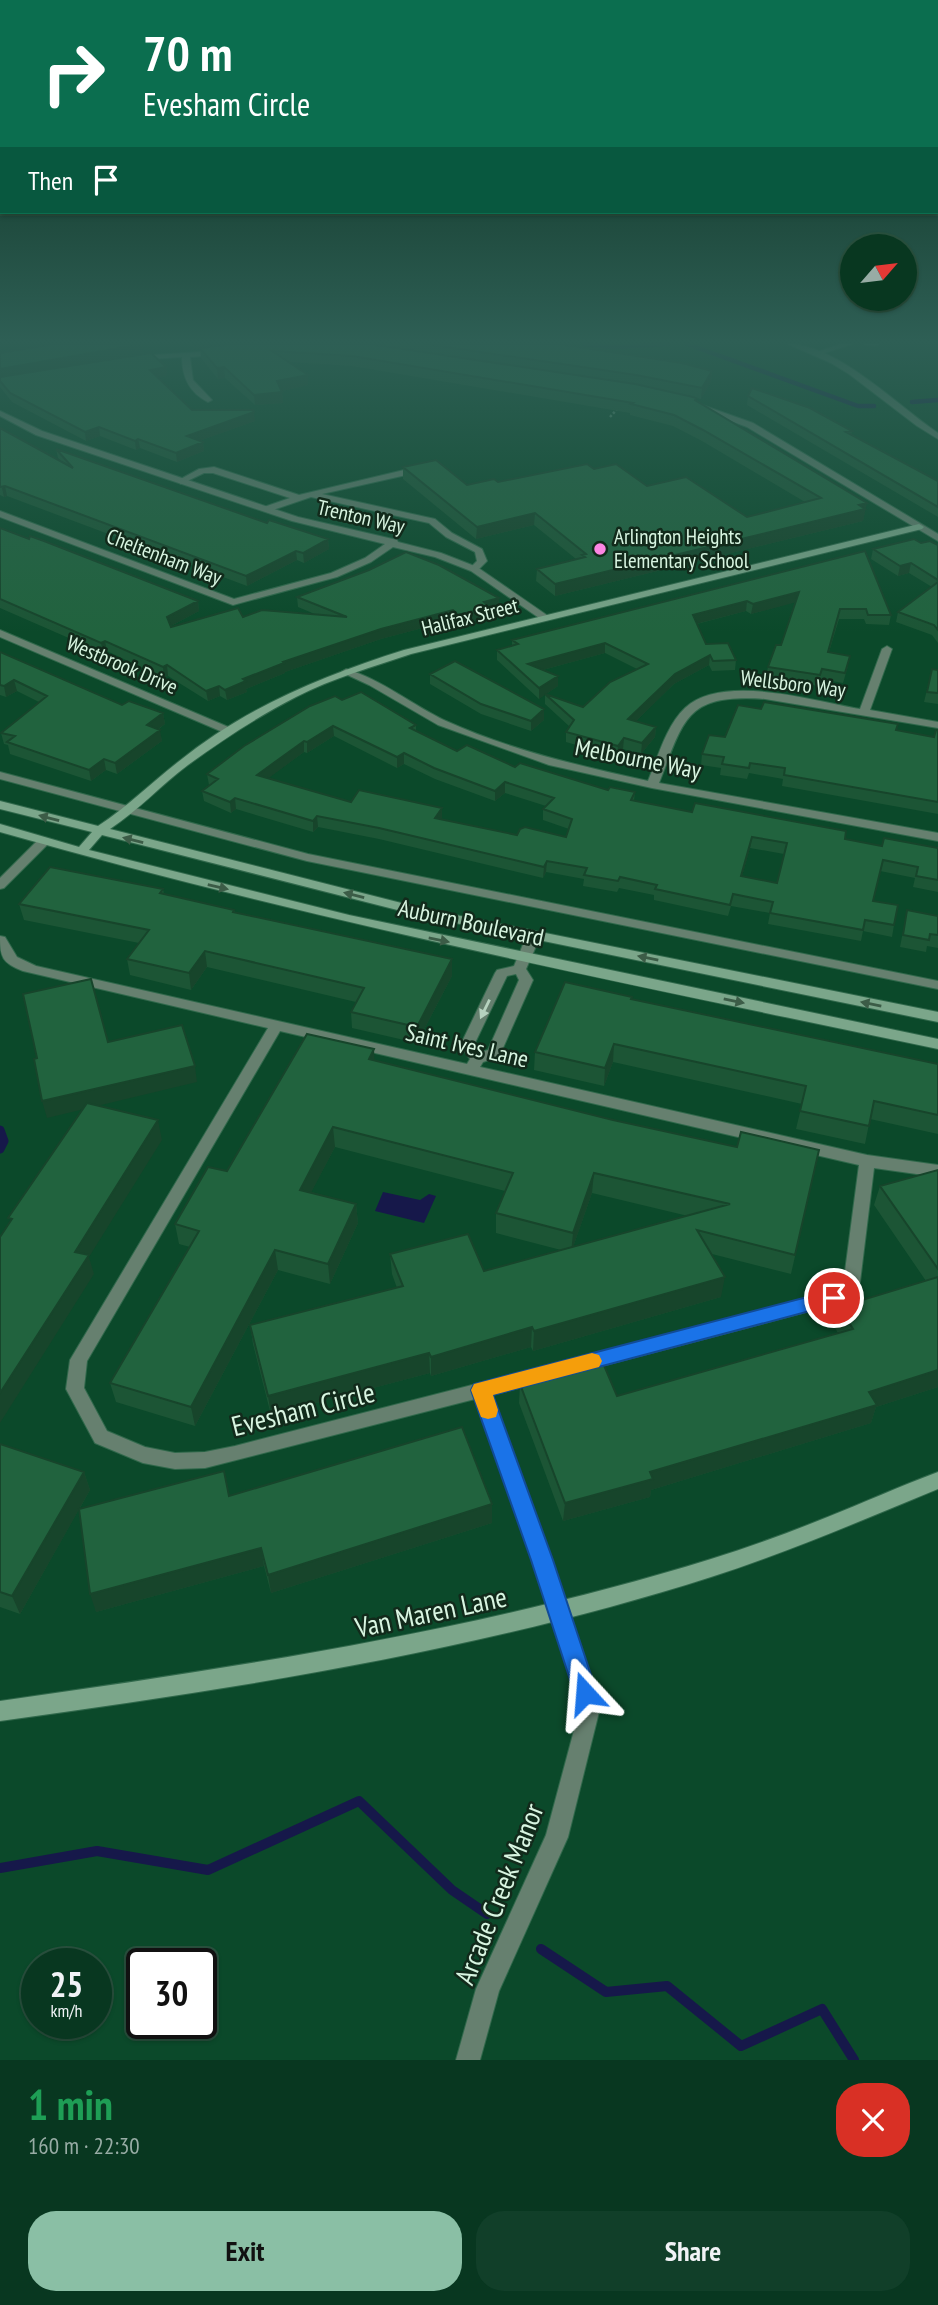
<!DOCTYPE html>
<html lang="en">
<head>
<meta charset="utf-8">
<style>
  body { margin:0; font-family:"PT Sans Narrow",sans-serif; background:#113f29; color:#f1f3f6; height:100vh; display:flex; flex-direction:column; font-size:26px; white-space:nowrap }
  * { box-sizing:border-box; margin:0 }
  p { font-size:23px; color:#98aca5 }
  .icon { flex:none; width:38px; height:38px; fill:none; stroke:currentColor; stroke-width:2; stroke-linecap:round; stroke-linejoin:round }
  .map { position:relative; height:2060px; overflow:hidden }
  .panel { display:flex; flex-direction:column; background:#083720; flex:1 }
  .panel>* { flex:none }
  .guide { position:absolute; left:0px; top:0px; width:938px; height:214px; box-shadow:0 2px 5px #0004,0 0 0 2px #29513e; background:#0b6e4f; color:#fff; overflow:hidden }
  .needle { width:46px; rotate:62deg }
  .tools { position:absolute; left:840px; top:234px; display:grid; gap:14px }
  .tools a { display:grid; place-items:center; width:77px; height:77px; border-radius:50%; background:#083720; box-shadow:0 2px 5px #0004,0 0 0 2px #29513e; font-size:35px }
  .speed { position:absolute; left:21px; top:1948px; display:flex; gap:14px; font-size:35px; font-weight:700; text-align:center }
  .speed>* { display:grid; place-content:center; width:91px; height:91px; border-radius:50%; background:#083720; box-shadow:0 2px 5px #0004,0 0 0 2px #29513e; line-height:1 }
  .speed small { font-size:18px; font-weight:400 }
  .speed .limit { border:4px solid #111; border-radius:10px; background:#fff; color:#111 }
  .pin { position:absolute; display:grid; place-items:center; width:60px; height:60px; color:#fff; margin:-30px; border:4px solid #fff; border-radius:50%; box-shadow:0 2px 7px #0007 }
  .me { position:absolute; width:77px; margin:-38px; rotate:341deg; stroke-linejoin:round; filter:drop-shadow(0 0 5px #0008) }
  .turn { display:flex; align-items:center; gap:24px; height:147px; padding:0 28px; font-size:32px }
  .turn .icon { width:91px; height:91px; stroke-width:2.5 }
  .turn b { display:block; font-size:49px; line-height:60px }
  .then { display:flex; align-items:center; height:66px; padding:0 28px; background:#0003; gap:14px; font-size:26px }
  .round { display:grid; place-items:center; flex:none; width:74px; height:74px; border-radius:28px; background:#113f29 }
  .summary { display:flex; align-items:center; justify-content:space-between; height:119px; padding:0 28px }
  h1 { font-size:42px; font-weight:600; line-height:52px; color:#1e9e55 }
  .button { display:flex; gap:14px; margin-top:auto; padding:14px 28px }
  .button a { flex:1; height:80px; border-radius:28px; background:#8abfa5; color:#111; font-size:28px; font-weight:600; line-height:80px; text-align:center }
  .button a+a { background:#113f29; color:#f1f3f6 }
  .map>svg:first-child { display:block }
  .water { fill:#16184a }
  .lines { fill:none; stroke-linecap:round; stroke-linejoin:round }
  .stream-far2 { stroke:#16184a; stroke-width:4.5 }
  .stream-far1 { stroke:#16184a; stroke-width:9 }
  .stream { stroke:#16184a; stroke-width:10 }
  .lane-casing { stroke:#30684b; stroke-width:2 }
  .street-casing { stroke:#30684b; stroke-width:2 }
  .secondary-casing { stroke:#30684b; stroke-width:2 }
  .path { stroke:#5b8c71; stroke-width:2.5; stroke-dasharray:2.5 2; stroke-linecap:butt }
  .lane { fill:#66806f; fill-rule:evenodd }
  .street { fill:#66806f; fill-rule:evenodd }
  .secondary { fill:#7ba68a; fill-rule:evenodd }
  .wall { fill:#1c5535; fill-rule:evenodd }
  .shaded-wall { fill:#17452b }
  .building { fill:#21633e; stroke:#17452b; stroke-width:2; fill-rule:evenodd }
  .oneway { fill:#3c5c47 }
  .oneway2 { fill:#b6d2bf }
  .route { fill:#1a73e8; stroke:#114b97; stroke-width:2 }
  .slow { fill:#f59e0b }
  .poi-dot { fill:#fc86e3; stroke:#122a1b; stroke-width:2.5 }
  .labels { text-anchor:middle; stroke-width:5; stroke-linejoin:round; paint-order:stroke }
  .far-street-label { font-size:21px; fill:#d8f5e1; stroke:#122a1b }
  .far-poi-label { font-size:21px; fill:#d8f5e1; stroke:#122a1b; text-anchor:start }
  .street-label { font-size:24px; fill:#d8f5e1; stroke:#122a1b }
  .near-street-label { font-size:28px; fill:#d8f5e1; stroke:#122a1b }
</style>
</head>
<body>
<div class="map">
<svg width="938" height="2060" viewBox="0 0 938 2060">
  <rect width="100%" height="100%" fill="#0b492a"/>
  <path class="water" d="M383,1192L420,1200L429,1194L436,1196L424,1223L375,1211Z"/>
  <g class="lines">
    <path class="stream-far2" d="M584,344L613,347L668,344
      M687,344L858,406H874
      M912,402L938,400"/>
    <path class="stream-far1" d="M0,1130L4,1141L0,1149"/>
    <path class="stream" d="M0,1868L97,1851L208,1870L359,1801L452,1890L487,1914
      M541,1949L606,1992L667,1986L741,2046L822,2009L854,2060"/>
    <g class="lane-casing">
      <path id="lane" d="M840,344H852L818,355L814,353Z
        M864,344H879L875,346Z
        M421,466L424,467V471L322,494L435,519L452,533L482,549L487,561L477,571L469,569L477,561L475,552L446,537L429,523L311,497L267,512L263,509L264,507L290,498L213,473H204L181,484L177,481L199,469L214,467L299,495Z"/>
    </g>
    <g class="street-casing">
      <path id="street" d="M788,344C837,344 898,406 938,433V439L917,426L849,374L831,363Z
        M217,351H220V355L190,357L193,380L212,400L208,402C190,393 182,378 182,357L136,360L132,358L136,356Z
        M688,400L753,423L938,534V541L747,427L685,404L684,402Z
        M0,411L42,431L298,517L397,540L398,542L441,553L477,567L551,618L542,620L471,571L435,557L393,547L371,562L337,577L233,605L0,517V511L234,599L331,573L365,558L385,544L292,521L36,435L0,416Z
        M0,630L233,729L235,731L233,733H225L0,637Z
        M887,646L892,649L870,710L938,722V728L765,699C686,694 685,717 659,783L938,833V841L652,788L549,765L438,725L369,685L341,672L346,669C383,680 412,705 446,721C510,750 580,766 648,781C658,757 666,726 685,708C723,673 814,701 860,709L882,649Z
        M0,772L308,854L938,981V989L307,861L0,779Z
        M44,837L50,841L48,844L4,888L0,889V878L40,838Z
        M534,931L541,935L526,969L533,980L499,1057L483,1062L480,1067L867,1155L938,1165V1177L874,1168L860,1282L840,1303L492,1395L552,1560L600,1708L568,1837L499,1991L480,2060H456L476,1989L546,1835L580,1708L532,1560L475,1399L205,1468L175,1469L143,1463L95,1443L66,1389L70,1360L268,1028L23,971C2,963 0,957 0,936L5,937L17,957L36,966L467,1064L470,1059L460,1046L495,973L497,970L514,966L527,935ZM516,974L519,980L488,1050L481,1052L474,1045L507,976ZM280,1031L859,1165L844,1279L829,1293L235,1446L205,1452L175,1453L145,1447L107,1431L84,1388L87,1361Z"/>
    </g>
    <g class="secondary-casing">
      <path id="secondary" d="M919,524L924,527L922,529L411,654C373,667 333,678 296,697C259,716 222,740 188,765C161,785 139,810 110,829L421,908L938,1012V1022L421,916L102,835L89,850L349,915L938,1039V1049C624,983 308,920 0,832V824L79,847L92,832L0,809V801L98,826C127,807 151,783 178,762C246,707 322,676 404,650Z
        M938,1472V1489C863,1520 788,1552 711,1577C480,1651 240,1688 0,1721V1701C239,1667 479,1631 711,1559C749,1547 788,1533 825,1518C863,1503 900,1486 938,1472Z"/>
    </g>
    <path class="path" d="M610,417L619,407"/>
    <use href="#lane" class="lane"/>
    <use href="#street" class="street"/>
    <use href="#secondary" class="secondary"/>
  </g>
  <path class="wall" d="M189,344H559L712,371L711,382L701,399L696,398V401L865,515H864L863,521L555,596L536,581L537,569L576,559L534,525L476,539L403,479V467L467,485L498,482L594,469L747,517L805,502L702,441L673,426L630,415V413L352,366L289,362L308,375V385L282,391L283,403L255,405L225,378L218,379L201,358L200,348H203H193Z
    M0,353H143L3,377L166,367L167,376L158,377L192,410L255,421L199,441L203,442L204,451L177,462L140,448L136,450L100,436L86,441L12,402L0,387Z
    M748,396L852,431L851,435L938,481V517L747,405Z
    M0,428L62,462L58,458L56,449L267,523L328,539L329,549L304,563L297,560L247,586L7,496L4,497L0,495Z
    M0,528L198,601L199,611L171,626V627L243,617L317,615L298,607L297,597L499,598V608L490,610V617L458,625L453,620L381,639L285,672V673L246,689L247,692L227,700L220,696L208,701L168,676L164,678L107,651L103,653L0,608Z
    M921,543L938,545V643L932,635L896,622L898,612L932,587L909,573L898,576L871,559L873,549Z
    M865,551L891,615L889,625L866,624L864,619H839L829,652L848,666L843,683L820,679L818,686L766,677L768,667L781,645L795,602L751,614L746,611L697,624L706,644L736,660L735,670L712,671L709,665L674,684L636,721L656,727L655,737L641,754L623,749L617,757L566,742V732L570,727L545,704V694L539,699L497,660V650L512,646V640ZM605,653L637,669L583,707L546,694L558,686L543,670Z
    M0,652L122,705L163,713L165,724L159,729L162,741L117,774L106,770L91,781L10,754L8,745L4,744L1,733L39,702L17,691L6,697L0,695Z
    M932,669L938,670V704L924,702Z
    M430,674L544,720L531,731L481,714L430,684Z
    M342,700L416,725V731L457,751L515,767L608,790L635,792L634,801L882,846L938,848V892L913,887L915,878L880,871L873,901L894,925L892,937L863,931L861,941L768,924L770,913L731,906L728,916L654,900V895L619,888L617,892L583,886L584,879L546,872L543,878L379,839L318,827L313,832L236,809L231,813L204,801L202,791L209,785L207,774ZM334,736L397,768L404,764L435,779L495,801L505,793L546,806L543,809V820L569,829L566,837L517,835L442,819V808L351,802L268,778L304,752L307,753ZM750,848L784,854L777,883L742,876Z
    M896,730L934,737L938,730V814L782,786L783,779L749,773L747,779L720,775L721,768L701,765L702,754L725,737Z
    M163,889L164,894L234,910L235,912L452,959V976L417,1043L352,1028L351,1012L356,1002L207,967L191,990L130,975L127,959L139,943L24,920L19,904Z
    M907,910L938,916V948L927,946L926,952L900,947Z
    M632,999L938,1064V1134L870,1119L865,1144L796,1129L802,1104L613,1062L604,1086L534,1070L535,1052Z
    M375,1060L613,1120L737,1147L819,1150L791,1274L712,1254L721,1297L533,1351L531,1347L431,1376L430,1373L271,1415L253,1344L250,1325L397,1288L392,1274L390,1254L484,1271L561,1250L496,1233V1213L505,1191L335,1147L311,1192L356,1204L358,1223L330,1284L278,1270L195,1426L116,1402L110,1383L190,1247L179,1244L175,1224L227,1171ZM592,1193L688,1216L573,1247Z
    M938,1170V1387L876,1407L871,1423L651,1490L650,1497L563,1521L519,1403L520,1384L617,1396L838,1333L834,1326L839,1307L926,1281L874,1205L880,1186Z
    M0,1444L84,1472L90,1490L80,1508L229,1496L492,1504V1523L271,1593L264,1566L96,1612L79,1509L20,1614L0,1607Z"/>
  <path class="shaded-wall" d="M142,344L143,353L0,377V369Z
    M192,344H245L193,348Z
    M166,367L167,376L152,378L150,370Z
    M224,367L225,378L218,379L217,368Z
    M712,371L711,382L701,399L702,388Z
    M308,375V385L278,392L277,381Z
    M282,392L283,403L255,405L254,395Z
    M254,412L255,421L188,445L187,436Z
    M99,427L100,436L86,441L85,432Z
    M138,439L140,448L136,450L135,441Z
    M203,442L204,451L177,462L176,453Z
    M5,486L7,496L4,497L2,488Z
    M867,503L863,521L555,596V584Z
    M535,513L534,525L476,539L477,527Z
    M328,539L329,549L304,563L303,553Z
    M296,551L297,560L247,586L246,576Z
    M911,563L909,573L898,576L900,566Z
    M799,592L797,602L751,614L753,604Z
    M499,598V608L490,610V617L458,625V615L484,602Z
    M198,601L199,611L169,627L167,617Z
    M747,601L746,611L692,625L693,615Z
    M453,610V620L381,639L285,672V673L246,689L247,692L227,700L225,690L243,679L283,662L381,629Z
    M105,641L107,651L103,653L101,643Z
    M605,643V653L528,674V664Z
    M710,655L709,665L674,684L627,730L628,719L675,674Z
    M167,665L168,676L164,678L163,667Z
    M558,676V686L539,699V688Z
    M14,680L17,691L6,697L4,686Z
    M219,686L220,696L208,701L206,691Z
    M544,709V720L531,731V721Z
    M163,713L165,724L149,736L147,725Z
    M333,726L334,736L307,753V742Z
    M656,727L655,737L641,754L642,743Z
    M160,730L162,741L117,774L115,763Z
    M624,738L623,749L617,757L618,746Z
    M304,741V752L258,786L257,775Z
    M404,753V764L397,768V757Z
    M104,759L106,770L91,781L89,770Z
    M505,782V793L495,801V791Z
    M235,798L236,809L231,813L230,802Z
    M442,808V819L435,818Z
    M317,816L318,827L313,832V821Z
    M752,837L750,848L739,887L741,876Z
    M547,861L546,872L543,878L544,867Z
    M205,951L207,967L191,990L189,973Z
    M452,959V976L417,1043V1027Z
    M614,1044L613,1062L604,1086L605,1068Z
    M374,1049L375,1069L369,1059Z
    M195,1066L197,1082L47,1118L42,1101Z
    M158,1120L162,1140L89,1257L94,1274L0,1423V1393L75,1252Z
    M333,1127L335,1147L302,1210L300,1190Z
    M594,1173L592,1193L571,1253L573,1233Z
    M356,1204L358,1223L330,1284L328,1264Z
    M275,1250L278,1270L195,1426L191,1407Z
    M725,1277L721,1297L533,1351L534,1331Z
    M532,1327L531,1347L431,1376V1357Z
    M429,1353L430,1373L271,1415L268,1396Z
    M938,1370V1387L876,1407L871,1423L651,1490L650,1497L563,1521L565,1503L869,1392Z
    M84,1472L90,1490L20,1614L12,1596Z
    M492,1504V1523L271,1593L268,1575Z
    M261,1548L264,1566L96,1612L90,1594Z"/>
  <path class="building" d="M55,344H142L0,369V353Z
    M233,344H370L635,384L693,397L696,398L695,400L867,503L859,505L865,509L555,584L537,569L585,557L582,555L586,554L535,513L477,527L403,467L436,460L467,485L494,479L498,482L587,464L594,469L616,464L647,486L686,477L747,517L821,498L703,430L674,415L631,404L633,403L352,356L272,351L308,375L277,381L282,392L254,395L224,367L217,368L200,348Z
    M426,344H559L682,363L712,371L702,388L636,375Z
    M151,353L166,367L150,370L192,410H253L254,412L187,436L203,442L176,453L138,439L135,441L99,427L85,432L10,393L0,381V377Z
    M752,388L810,408L852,431L846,432L938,481V507L748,396Z
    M0,428L73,468L56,449L267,523L269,520L328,539L303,553L296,551L246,576L5,486L0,487Z
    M0,528L29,539L30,536L44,541L198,601L167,617L171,627L238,608L243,617L262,610L347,617L297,597L369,570L406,552L439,565L499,598L484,602L490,607L458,615L453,610L381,629L283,662L284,663L243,679L246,681L225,690L219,686L206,691L167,665L163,667L105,641L101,643L0,599Z
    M914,539L921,543L930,541L938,545V580L911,563L900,566L873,549Z
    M865,551L891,615H868L866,609H840L828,652L850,656L845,673L822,669L820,675L768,667L776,645H781L799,592L753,604L747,601L693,615L706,644L728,643L736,660L713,661L710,655L675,674L628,719L656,727L642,743L624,738L618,746L566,732L574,720L545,694L583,707L610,682L648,664L605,643L528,664L558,676L539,688L497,650L518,644L512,640Z
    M938,582V630L934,625L898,612Z
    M0,652L122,705L129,701L163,713L147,725L160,730L115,763L104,759L89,770L7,742L15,736L1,733L47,696L14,680L4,686L0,685Z
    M455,661L544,709L531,721L481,704L430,674Z
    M932,669L938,670V693L927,692Z
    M361,692L416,725L410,728L457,751L467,745L515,767L520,763L608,790L610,787L635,792L631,800L692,812L695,803L846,831L845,839L882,846L884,838L938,848V880L916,876L918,867L883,860L873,901L898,905L894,925L865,920L863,930L770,913L773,902L733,894L730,905L655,889L657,885L620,877L618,881L584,875L587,868L547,861L544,867L379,828L317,816L313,821L235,798L230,802L202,791L218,779L207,774L244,746L310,706L335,696L342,700ZM333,726L397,757L404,753L434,768L495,791L505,782L554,798L543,809L572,819L566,837L525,827L520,829L517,835L435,818L442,808L359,790L351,802L257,775L304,741L307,742ZM752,837L787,843L777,883L741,876Z
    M764,702L898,724L896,730L934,737L936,730H938V802L784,775L785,768L750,763L749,768L722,764L724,757L702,754L709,735L725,737L738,705L761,709Z
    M50,867L163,889L160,893L234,910L233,912L452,959L417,1027L351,1012L364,988L205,951L189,973L127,959L149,930L19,904Z
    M907,910L938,916V935L930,934L929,940L903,935Z
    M91,979L108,1042L182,1025L195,1066L42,1101L34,1059L37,1058L23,994Z
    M565,982L632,997L631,999L938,1064V1115L874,1101L869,1126L800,1111L806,1086L614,1044L605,1068L535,1052Z
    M307,1034L374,1049L369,1059L613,1120L737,1147L741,1132L819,1150L795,1255L697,1230L725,1277L534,1331L532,1327L431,1357L429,1353L268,1396L250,1325L403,1286L390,1254L468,1234L484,1271L730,1204L594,1173L573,1233L496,1213L513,1173L333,1127L300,1190L356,1204L328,1264L275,1250L191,1407L110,1383L199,1231L175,1224L208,1167L227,1171Z
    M87,1103L158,1120L75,1252L89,1255L0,1393V1237L12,1219L8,1218Z
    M938,1170V1269L880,1186Z
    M938,1277V1370L869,1392L877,1405L650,1472L653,1479L565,1503L520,1384L603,1363L617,1396L853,1329L839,1307Z
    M462,1427L492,1504L268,1575L261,1548L90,1594L79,1509L224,1471L229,1496Z
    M0,1444L84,1472L12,1596L0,1592Z"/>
  <defs><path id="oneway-solid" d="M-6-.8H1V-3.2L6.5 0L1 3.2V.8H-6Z" transform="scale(1.75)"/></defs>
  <g class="oneway">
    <use href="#oneway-solid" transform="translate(49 818) rotate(-165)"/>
    <use href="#oneway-solid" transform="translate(133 840) rotate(-166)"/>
    <use href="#oneway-solid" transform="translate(218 887) rotate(13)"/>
    <use href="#oneway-solid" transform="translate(354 895) rotate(-166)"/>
    <use href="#oneway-solid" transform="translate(439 940) rotate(11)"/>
    <use href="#oneway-solid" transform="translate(648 958) rotate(-169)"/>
    <use href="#oneway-solid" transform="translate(734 1001) rotate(12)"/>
    <use href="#oneway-solid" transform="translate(871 1004) rotate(-169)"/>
  </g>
  <use class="oneway2" href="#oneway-solid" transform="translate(485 1009) rotate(116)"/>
  <linearGradient id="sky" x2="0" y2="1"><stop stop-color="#062817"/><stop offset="0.54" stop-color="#2e5f55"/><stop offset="1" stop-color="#2e5f55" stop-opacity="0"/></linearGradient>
  <rect width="938" height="632" fill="url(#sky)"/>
  <path class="route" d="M834,1290L840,1292L843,1298L840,1303L493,1395L553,1560L597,1693L593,1701L585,1704L577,1701L531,1560L471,1390L474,1384Z"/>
  <path class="slow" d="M592,1353L599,1355L602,1361L599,1367L493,1395L498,1410L496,1417L488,1419L481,1417L471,1390L474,1384Z"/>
  <circle class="poi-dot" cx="600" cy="549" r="7"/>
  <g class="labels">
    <g class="far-street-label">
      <text transform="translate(361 517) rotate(13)" y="7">Trenton Way</text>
      <text transform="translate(164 557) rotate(21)" y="7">Cheltenham Way</text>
      <text transform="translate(470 617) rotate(-14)" y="7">Halifax Street</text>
      <text transform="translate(122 665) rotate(23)" y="7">Westbrook Drive</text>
      <text transform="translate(793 684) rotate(7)" y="7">Wellsboro Way</text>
    </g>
    <g class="far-poi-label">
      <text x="614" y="544">Arlington Heights<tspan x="614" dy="24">Elementary School</tspan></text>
    </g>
    <g class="street-label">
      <text transform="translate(638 759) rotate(11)" y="8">Melbourne Way</text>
      <text transform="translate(471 923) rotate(12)" y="8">Auburn Boulevard</text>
      <text transform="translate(467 1046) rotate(13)" y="8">Saint Ives Lane</text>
    </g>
    <g class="near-street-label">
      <text transform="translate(303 1409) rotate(-14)" y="10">Evesham Circle</text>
      <text transform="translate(431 1612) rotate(-12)" y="10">Van Maren Lane</text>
      <text transform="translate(499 1894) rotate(-68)" y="10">Arcade Creek Manor</text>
    </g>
  </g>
</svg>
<div class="tools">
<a><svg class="needle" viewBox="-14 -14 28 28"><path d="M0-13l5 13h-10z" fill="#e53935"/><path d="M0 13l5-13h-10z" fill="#98aca5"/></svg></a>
</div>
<div class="speed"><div>25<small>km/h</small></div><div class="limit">30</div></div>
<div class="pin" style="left:834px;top:1298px;background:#d93025"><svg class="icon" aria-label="arrive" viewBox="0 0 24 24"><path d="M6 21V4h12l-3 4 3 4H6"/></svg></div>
<svg class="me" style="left:585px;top:1693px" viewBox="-20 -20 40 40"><path d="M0-17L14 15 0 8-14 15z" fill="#1a73e8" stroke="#fff" stroke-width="4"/></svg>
<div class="guide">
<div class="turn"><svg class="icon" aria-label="right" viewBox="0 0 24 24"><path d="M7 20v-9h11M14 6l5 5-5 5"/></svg><div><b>70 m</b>Evesham Circle</div></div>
<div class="then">Then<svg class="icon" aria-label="arrive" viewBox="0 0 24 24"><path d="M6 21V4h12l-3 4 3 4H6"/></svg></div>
</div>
</div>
<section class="panel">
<div class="summary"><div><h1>1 min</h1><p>160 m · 22:30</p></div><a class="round" style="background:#d93025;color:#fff"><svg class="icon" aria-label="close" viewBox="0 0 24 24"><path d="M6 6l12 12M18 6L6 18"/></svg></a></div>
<div class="button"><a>Exit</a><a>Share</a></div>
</section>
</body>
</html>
